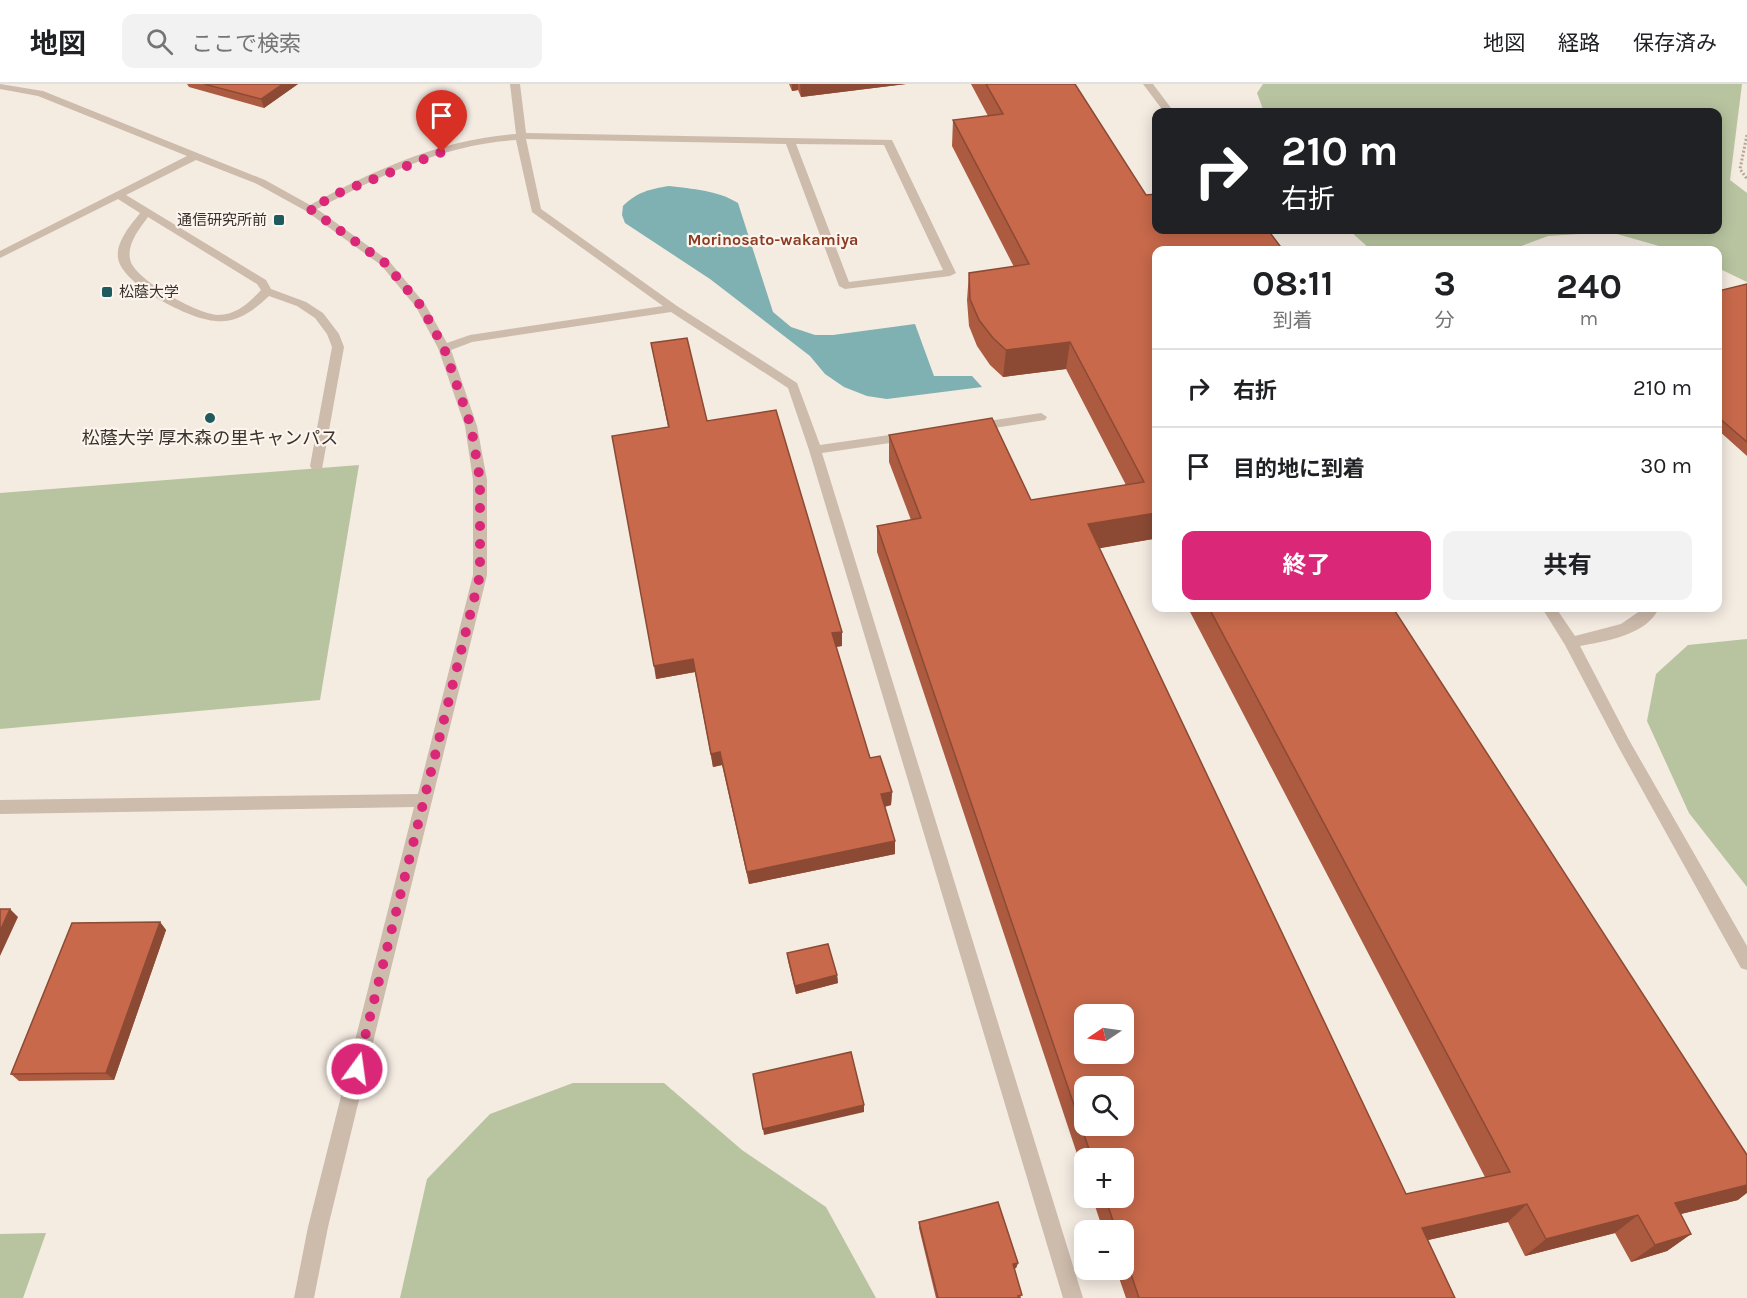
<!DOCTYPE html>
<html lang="ja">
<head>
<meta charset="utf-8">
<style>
  body { margin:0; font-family:Karla,"Noto Sans JP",sans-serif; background:#f2f2f2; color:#202124; height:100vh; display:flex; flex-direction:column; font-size:22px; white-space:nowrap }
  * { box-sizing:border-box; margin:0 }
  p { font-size:20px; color:#757577 }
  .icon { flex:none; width:33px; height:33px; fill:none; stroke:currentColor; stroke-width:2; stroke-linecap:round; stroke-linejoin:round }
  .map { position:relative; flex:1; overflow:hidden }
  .sheet { position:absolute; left:1152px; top:162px; width:570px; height:366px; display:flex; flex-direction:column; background:#fff; border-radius:12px; box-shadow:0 3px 15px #0003 }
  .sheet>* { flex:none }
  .hud { position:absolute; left:1152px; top:24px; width:570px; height:126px; border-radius:12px; box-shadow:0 3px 15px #0003; background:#202124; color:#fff; overflow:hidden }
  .needle { width:39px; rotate:257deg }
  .buttons { position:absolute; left:1074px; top:920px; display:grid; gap:12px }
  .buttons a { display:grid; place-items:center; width:60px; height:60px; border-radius:12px; background:#fff; box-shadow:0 3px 15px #0003; font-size:30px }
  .pin { position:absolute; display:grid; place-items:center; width:51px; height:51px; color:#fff; margin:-62px -26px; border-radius:50% 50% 50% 0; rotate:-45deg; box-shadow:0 0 6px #0007 }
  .pin .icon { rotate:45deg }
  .me { position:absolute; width:66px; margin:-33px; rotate:14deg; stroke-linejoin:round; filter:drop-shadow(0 0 4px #0008) }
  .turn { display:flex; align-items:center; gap:21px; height:126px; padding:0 30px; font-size:27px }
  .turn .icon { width:78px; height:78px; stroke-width:2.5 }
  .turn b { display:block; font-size:42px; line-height:51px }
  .eta { display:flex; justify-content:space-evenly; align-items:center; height:102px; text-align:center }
  .eta b { font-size:36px; font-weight:700; line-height:42px }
  .button { display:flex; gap:12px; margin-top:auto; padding:12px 30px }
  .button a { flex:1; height:69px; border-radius:12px; background:#db2777; color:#fff; font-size:24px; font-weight:700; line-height:69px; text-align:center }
  .button a+a { background:#f2f2f2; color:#202124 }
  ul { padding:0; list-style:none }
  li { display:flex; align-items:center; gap:18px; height:78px; padding:0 30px; border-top:2px solid #e0e0e0 }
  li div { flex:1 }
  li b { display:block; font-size:22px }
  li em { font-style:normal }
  header { display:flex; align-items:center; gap:36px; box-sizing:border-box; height:84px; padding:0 30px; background:#fff; border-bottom:2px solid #e0e0e0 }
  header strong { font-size:28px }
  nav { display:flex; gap:33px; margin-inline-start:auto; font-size:21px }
  .search { width:420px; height:54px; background:#f2f2f2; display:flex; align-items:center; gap:15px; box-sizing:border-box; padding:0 21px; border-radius:12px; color:#757577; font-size:22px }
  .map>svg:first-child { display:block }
  .green { fill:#b8c4a0 }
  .water { fill:#7fb0b2 }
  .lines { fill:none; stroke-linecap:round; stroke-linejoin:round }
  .path { stroke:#b9a596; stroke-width:3; stroke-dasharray:2 2; stroke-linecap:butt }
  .minor { fill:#cdbbac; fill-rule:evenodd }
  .wall { fill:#ac5a40 }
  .shaded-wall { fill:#8c4a34 }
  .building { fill:#c8694b; stroke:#8c4a34; stroke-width:1.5; fill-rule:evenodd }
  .route { stroke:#db2777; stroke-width:10; stroke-dasharray:0 18 }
  .poi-dot { fill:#1f5a5e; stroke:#fbf5ee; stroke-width:2 }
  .labels { text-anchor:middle; stroke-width:4.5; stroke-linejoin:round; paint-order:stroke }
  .far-poi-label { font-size:15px; fill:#3b302b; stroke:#fbf5ee; text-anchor:end }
  .far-neighbourhood-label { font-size:16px; font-weight:bold; fill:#8c3b22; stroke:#fbf5ee }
  .poi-label { font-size:18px; fill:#3b302b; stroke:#fbf5ee }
</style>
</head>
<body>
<header>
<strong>地図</strong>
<div class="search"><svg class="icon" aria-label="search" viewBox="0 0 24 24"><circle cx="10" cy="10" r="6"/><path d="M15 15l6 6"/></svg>ここで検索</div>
<nav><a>地図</a><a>経路</a><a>保存済み</a></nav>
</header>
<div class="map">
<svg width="1747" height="1214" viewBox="0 0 1747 1214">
  <rect width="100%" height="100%" fill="#f4ebe1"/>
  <path class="green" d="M1263,0H1742L1730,96L1747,109V198L1718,184V166H1673L1610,148L1548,152L1516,164L1515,166H1371L1349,146H1718V28H1264L1257,9Z
    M359,381L320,616L0,645V409Z
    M1747,555V803L1689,729L1647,637L1656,590L1688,561Z
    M573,999H664L742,1066L826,1123L876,1214H400L427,1095L490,1030Z
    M46,1149L23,1214H0V1150Z"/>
  <path class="water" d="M669,102C692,105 717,106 738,119L773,228L791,243L815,251H833L915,240L934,292H972L982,303L887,315L867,312L844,303L825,290L810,272L710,195L625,139L622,131L623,122C637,108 650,105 669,102Z"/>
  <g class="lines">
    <path class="path" d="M1747,51L1740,85L1747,95"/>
    <path class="minor" d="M0,0L43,7L265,96L310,121C374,86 442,55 516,50L510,0H520L526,49L892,56L956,189L950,192L845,205L839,202L786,60L526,55L541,125L677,222L797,299L820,361L910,348L916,352L910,356L822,369L1083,1214H1063L809,366L788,304L671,228L472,258L451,266L477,342L487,396V491L328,1143L314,1214H294L308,1143L414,723L0,730V716L418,710L473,491V396L465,342L438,264L416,223L381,181L306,127L257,100L196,76L126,111L266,196L271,205L306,218L323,229L339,250L344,263L322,385H312L310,382L332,263L327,250L315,234L297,222L269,212C254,226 238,239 216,237C191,236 122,201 118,174C116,157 131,141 140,129L118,115L0,174V167L187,72L38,12L0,5ZM516,56L532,128L663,222L470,251L447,259L425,220L389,177L317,125C379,92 445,60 516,56ZM796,60L884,61L943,186L849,198ZM148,133L257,200L261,206C249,219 236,231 218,231C197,230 133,195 130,175C127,160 139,145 148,133Z
      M1143,0H1153L1174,28H1164Z
      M1041,329L1047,333L1045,336L975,347L969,343L975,339Z
      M1542,524H1556L1575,552L1621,540L1644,524H1659C1647,551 1606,557 1580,562L1629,656L1747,862V886L1741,884L1619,664L1565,561Z"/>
  </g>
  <path class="wall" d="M187,0H298L264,24L189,3Z
    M789,0H906L801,13L798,6L792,7Z
    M971,0H1075L1156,166V463L1153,455L1099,464L1406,1110L1485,1093L1188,524H1393L1738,1116L1681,1130L1691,1150L1667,1167L1631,1178L1615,1149L1525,1172L1508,1138L1428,1156L1455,1214H1126L1116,1185H1124V1146H1103L1092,1113H1124V1074H1084V1091L877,468V442L911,436L889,378V351L1031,416L1126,401L1066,285L1003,293L990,281L977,262L969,242L967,216L969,189L1014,183L952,62L953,36L988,32Z
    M1747,200V372L1718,346V207Z
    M651,259L707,337L842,548V562L836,563L870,674L892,708L891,721L885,723L895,770L749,800L722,681L713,683L695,588L656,595L668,343Z
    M160,838L166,846L114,996L19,997L11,990Z
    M787,869L837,891L838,899L796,910L788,877Z
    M919,1138L1018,1179L1016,1184L1014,1185L1021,1214H936L919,1144Z"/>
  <path class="shaded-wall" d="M283,0H298L264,24L261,15Z
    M792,0H798V6L792,7Z
    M800,0H906L801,13Z
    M1070,258L1066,285L1003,293L1006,266Z
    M1156,429V438L1153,455L1084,467L1088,440Z
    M842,548V562L833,563L832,549Z
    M693,575L695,588L656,595L654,582Z
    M720,668L722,681L713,683L711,670Z
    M892,708L891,721L881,723V710Z
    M895,757V770L749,800L747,788Z
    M10,825L18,833L0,872V847Z
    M160,838L166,846L114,996L106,989Z
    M837,891L838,899L796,910L795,902Z
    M864,1021V1028L764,1051L763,1045Z
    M1747,1101V1109L1738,1116L1652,1137L1675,1119Z
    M1527,1120L1508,1138L1406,1161L1422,1144Z
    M1638,1131L1615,1149L1525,1172L1546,1155Z
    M1691,1150L1667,1167L1631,1178L1655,1161Z
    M1018,1179L1016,1184L1011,1185L1013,1180Z"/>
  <path class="building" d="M204,0H283L261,15Z
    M986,0H1075L1146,111L1156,110V146H1268L1283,166H1156V429L1088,440L1406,1110L1510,1088L1209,524H1393L1747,1071V1101L1675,1119L1691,1150L1655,1161L1638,1131L1546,1155L1527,1120L1422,1144L1455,1214H1139L1124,1169V1146H1116L1105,1113H1124V1074H1092L877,442L921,434L889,351L992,334L1031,416L1144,398L1070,258L1006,266L993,254L979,236L970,215L969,189L1029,180L953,36L1003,30ZM1084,930H1124V969H1084ZM1084,1002H1124V1041H1084Z
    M1747,200V358L1718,333V207Z
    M687,254L707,337L776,326L842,548L832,549L870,674L880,672L892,708L881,710L895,757L747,788L720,668L711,670L693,575L654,582L612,352L669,343L651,259Z
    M0,825H10L0,847Z
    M160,838L106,989L11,990L72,839Z
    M828,860L837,891L795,902L787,869Z
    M851,968L864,1021L763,1045L753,990Z
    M998,1118L1018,1179L1013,1180L1022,1211L1018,1212L1019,1214H938L919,1138Z"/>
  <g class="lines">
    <path class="route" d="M357,985L480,491V396L471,342L444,264L421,222L385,179L310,125L341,108L442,68"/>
  </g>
  <g class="poi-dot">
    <rect x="273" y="130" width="12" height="12" rx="3"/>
    <rect x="101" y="202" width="12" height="12" rx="3"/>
    <circle cx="210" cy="334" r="6"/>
  </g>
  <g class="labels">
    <g class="far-poi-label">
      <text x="267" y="141">通信研究所前</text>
      <text x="119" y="213" text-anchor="start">松蔭大学</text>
    </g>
    <g class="far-neighbourhood-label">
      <text x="773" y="161">Morinosato-wakamiya</text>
    </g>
    <g class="poi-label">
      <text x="210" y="360">松蔭大学 厚木森の里キャンパス</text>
    </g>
  </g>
</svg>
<div class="buttons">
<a><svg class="needle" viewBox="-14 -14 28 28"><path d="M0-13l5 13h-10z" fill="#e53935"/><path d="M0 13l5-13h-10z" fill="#757577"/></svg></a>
<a><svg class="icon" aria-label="search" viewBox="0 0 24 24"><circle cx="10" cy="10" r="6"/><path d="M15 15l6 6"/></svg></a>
<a>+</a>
<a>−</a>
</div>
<div class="pin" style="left:442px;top:68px;background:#d93025"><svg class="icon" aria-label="arrive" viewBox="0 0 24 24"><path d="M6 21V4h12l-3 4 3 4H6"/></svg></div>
<svg class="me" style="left:357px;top:985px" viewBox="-20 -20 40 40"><circle r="17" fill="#db2777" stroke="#fff" stroke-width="3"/><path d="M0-11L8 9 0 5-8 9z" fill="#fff"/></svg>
<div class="hud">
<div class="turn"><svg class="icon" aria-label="right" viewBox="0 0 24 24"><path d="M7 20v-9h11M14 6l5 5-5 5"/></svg><div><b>210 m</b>右折</div></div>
</div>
<section class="sheet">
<div class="eta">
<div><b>08:11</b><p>到着</p></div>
<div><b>3</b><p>分</p></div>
<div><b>240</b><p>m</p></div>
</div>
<ul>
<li><svg class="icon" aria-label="right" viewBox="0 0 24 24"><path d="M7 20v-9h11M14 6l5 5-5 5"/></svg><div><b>右折</b></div><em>210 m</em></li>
<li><svg class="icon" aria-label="arrive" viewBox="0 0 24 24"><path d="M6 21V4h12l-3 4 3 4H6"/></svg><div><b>目的地に到着</b></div><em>30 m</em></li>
</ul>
<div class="button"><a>終了</a><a>共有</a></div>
</section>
</div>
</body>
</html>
